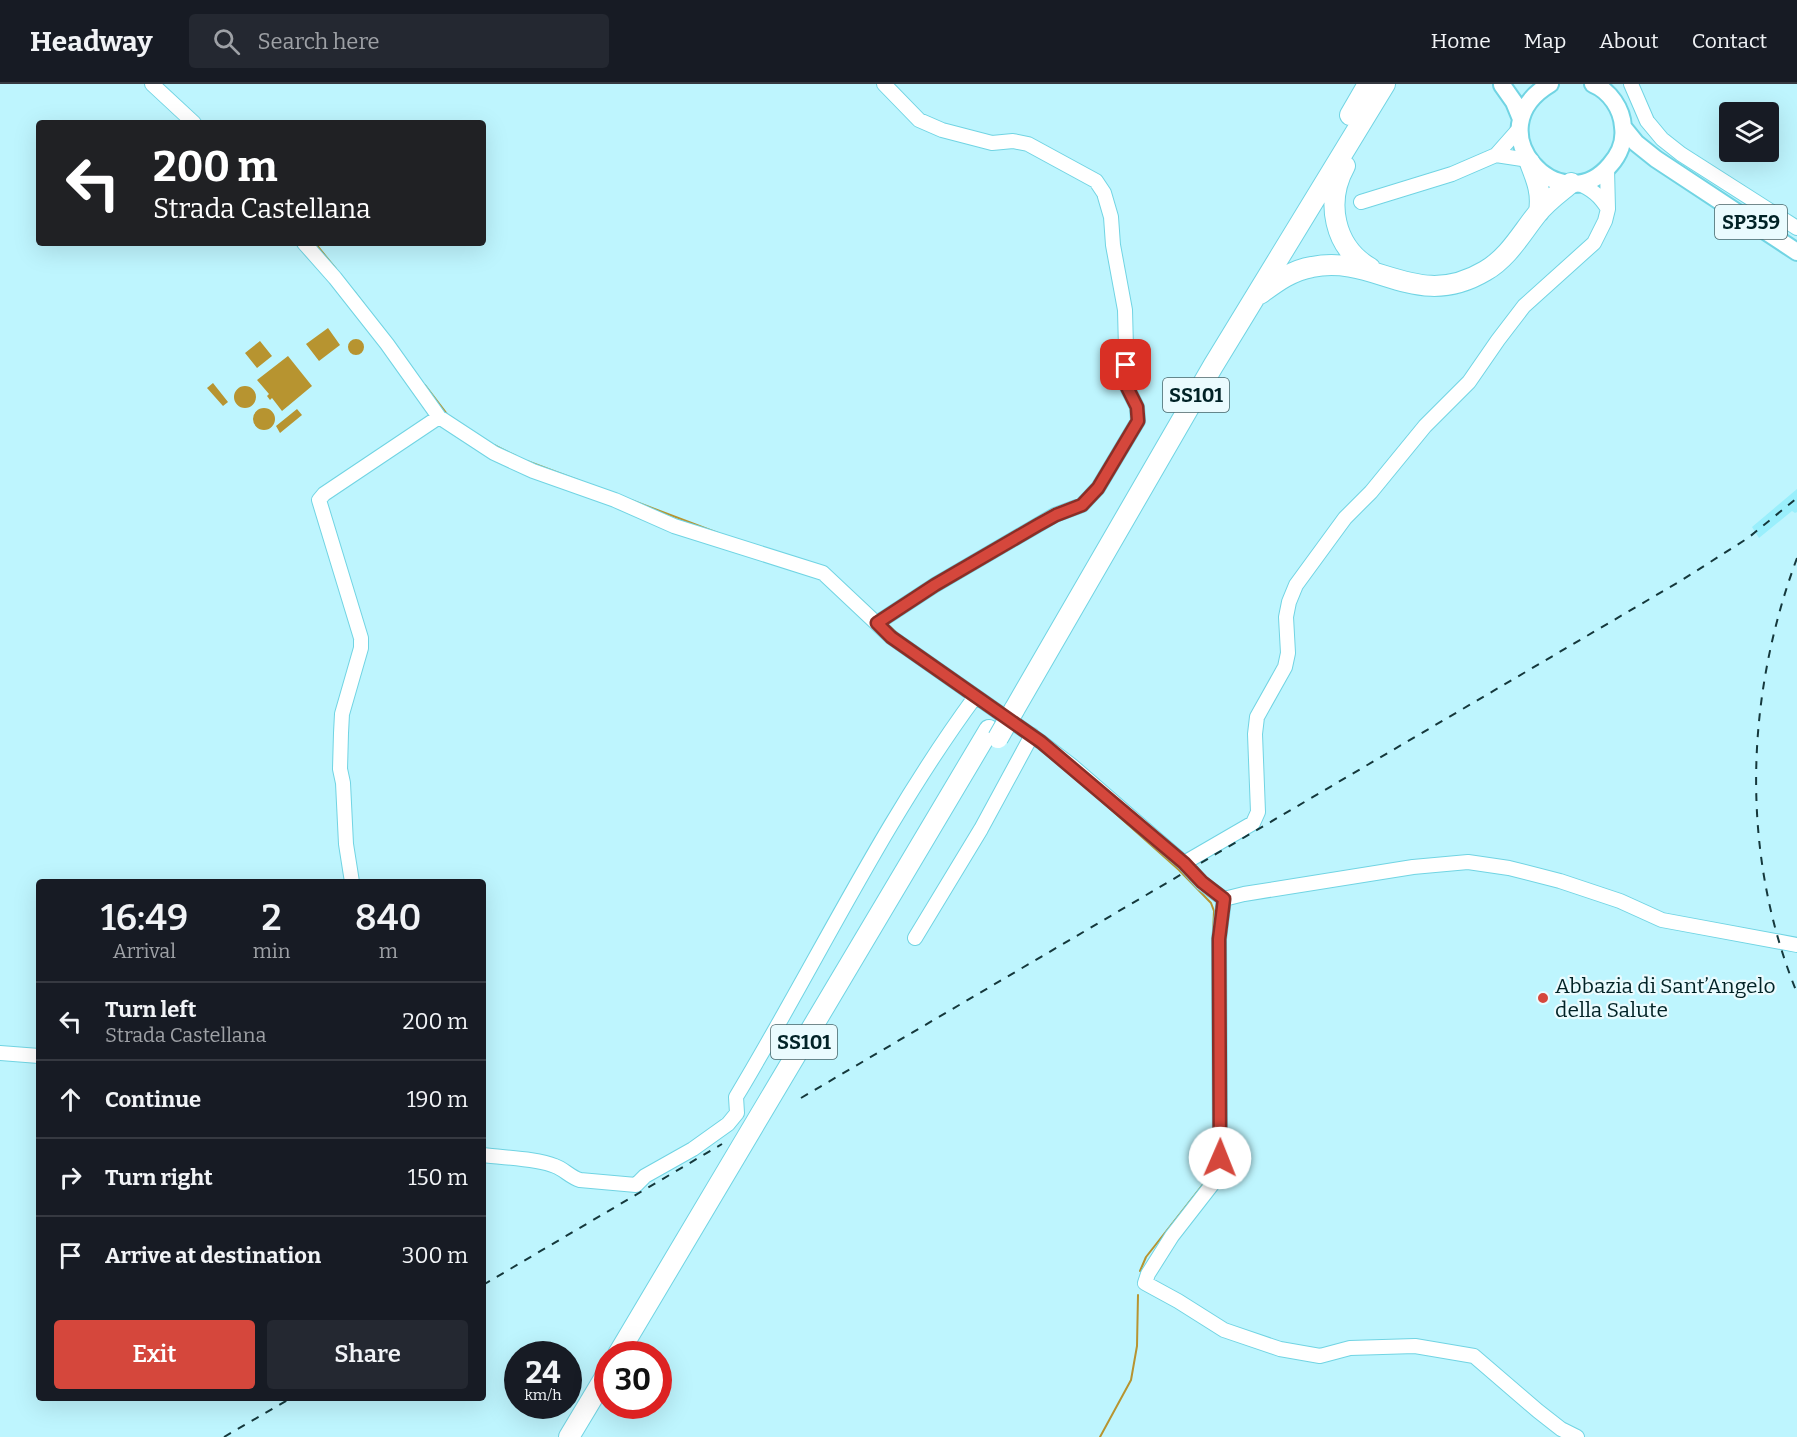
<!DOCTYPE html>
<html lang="en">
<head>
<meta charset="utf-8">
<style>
  body { margin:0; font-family:Bitter,serif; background:#242831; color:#f1f3f6; height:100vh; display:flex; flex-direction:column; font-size:22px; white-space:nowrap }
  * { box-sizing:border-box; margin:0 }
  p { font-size:20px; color:#9ea1a6 }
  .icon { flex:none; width:33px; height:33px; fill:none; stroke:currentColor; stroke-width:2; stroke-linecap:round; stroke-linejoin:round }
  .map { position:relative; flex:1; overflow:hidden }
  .side { position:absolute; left:36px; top:795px; width:450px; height:522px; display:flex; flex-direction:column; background:#171b24; border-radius:6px; box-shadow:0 6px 24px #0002 }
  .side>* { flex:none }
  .banner { position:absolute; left:36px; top:36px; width:450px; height:126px; border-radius:6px; box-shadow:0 6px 24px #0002; background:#202124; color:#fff; overflow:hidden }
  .controls { position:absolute; left:1719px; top:18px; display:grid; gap:12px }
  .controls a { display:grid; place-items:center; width:60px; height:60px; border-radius:6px; background:#171b24; box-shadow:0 6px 24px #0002; font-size:30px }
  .speed { position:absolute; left:504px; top:1257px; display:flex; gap:12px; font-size:30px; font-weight:700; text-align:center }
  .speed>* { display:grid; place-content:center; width:78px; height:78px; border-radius:50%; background:#171b24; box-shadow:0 6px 24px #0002; line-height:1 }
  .speed small { font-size:15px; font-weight:400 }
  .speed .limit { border:9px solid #d22; background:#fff; color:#111 }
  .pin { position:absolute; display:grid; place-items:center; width:51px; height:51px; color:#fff; margin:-26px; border-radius:12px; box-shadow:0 3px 9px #0006 }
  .me { position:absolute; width:66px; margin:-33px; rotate:1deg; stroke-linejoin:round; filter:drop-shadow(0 0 4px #0008) }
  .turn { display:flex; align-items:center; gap:21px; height:126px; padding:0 18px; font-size:27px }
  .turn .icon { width:78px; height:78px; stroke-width:2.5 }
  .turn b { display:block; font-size:42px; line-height:51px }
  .eta { display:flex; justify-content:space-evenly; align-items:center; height:102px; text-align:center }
  .eta b { font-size:36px; font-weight:600; line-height:42px }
  .cta { display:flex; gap:12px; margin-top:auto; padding:12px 18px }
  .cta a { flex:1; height:69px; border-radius:6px; background:#d5473c; color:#fff; font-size:24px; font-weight:600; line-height:69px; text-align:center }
  .cta a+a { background:#242831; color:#f1f3f6 }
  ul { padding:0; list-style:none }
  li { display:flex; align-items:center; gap:18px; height:78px; padding:0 18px; border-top:2px solid #363941 }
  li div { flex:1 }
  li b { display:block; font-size:22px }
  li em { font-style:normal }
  header { display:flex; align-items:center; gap:36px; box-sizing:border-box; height:84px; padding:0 30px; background:#171b24; border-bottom:2px solid #363941 }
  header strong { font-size:28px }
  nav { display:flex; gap:33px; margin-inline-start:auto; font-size:21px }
  .search { width:420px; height:54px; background:#242831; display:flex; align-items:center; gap:15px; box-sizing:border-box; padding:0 21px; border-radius:6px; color:#9ea1a6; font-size:22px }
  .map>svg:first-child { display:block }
  .built { fill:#9aeffc }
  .water { fill:#b79430 }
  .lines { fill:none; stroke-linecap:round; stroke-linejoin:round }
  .stream { stroke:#b79430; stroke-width:2 }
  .minor-casing { stroke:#71d4e3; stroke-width:16 }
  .major-casing { stroke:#71d4e3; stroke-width:20 }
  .highway-casing { stroke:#71d4e3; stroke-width:22 }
  .minor { stroke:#fff; stroke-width:14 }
  .major { stroke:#fff; stroke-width:16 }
  .highway { stroke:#fff; stroke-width:20 }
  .rail { stroke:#15383c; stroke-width:2; stroke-dasharray:8 8; stroke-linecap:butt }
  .highway-bridge-casing { stroke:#71d4e3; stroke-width:22; stroke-linecap:butt }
  .highway-bridge { stroke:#fff; stroke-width:20 }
  .route-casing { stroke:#8a2e27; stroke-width:15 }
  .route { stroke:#d5473c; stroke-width:10 }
  .poi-dot { fill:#d5473c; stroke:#eafbfe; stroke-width:2 }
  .labels { text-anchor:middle; stroke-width:4.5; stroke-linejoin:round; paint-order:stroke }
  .shield { fill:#eafbfe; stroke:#476367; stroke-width:1.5 }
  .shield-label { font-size:20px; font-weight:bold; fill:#012226 }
  .poi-label { font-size:21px; fill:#012226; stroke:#eafbfe; text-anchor:start }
</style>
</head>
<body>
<header>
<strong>Headway</strong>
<div class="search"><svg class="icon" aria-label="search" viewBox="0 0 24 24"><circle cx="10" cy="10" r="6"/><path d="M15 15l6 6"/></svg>Search here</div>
<nav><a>Home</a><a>Map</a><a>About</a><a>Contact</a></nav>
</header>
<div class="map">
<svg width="1797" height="1353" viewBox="0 0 1797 1353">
  <rect width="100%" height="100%" fill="#bef5fe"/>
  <path class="built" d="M1797,405V428L1795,429L1792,427L1759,454L1752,443Z"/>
  <path class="water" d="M328,244L340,261L319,277L306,260Z
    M348 263a8 8 0 1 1 16 0a8 8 0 1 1-16 0Z
    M260,257L272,272L257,284L245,269Z
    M288,272L312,302L282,327L272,314L270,316L267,312L269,310L257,296Z
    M213,299L228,318L223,322L207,304Z
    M234 313a11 11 0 1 1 22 0a11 11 0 1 1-22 0Z
    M253 335a11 11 0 1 1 22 0a11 11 0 1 1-22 0Z
    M297,325L302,331L280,349L276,342Z"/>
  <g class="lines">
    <path class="stream" d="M315,159L336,185
      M353,206L364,220
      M425,301L447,330
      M494,361L516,372
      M527,377L583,398
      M631,416L718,449
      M780,469L815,480
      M833,490L875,529
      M886,539L897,549
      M1070,689L1179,786L1211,819L1214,827L1213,849
      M1140,1187L1146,1173L1204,1099L1213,1073
      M1100,1353L1131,1296L1137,1262L1138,1211"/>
    <g class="minor-casing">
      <path id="minor" d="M152,0L194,39
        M1631,0L1647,37L1662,55L1681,70L1797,144
        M1496,71L1528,76
        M1577,99C1592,105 1600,112 1608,125
        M1361,118L1452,90L1496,71L1519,45
        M304,159L335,194L387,260L439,333L494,369L533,387L615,416L674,442L823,489L891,553L1041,658L1071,681L1184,779L1202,799L1224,815L1244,810L1413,783L1468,778L1509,784L1560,797L1620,817L1662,836L1797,861
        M877,539L935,501L1055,431L1082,421L1098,404L1138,337L1137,323L1127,303L1125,226L1113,161L1111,133L1104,109L1096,97L1028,60L1013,57L992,59L942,46L919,36L884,0
        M1184,779L1253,739L1258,728L1255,650L1257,633L1285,583L1288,569L1286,533L1289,518L1296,501L1345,434L1371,408L1425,342L1469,298L1498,256L1524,222L1594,159L1605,137L1608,125L1607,85
        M352,798L346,760L343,699L340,685L341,649L342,630L361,564V554L319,416L324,410L439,333
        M1224,815L1219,855L1220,1074L1214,1098L1172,1152L1148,1190L1145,1199L1178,1217L1224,1246L1280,1265L1320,1272L1350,1264L1415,1262L1474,1272L1538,1327L1561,1345L1577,1353
        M915,854L981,745L1032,651
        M0,969L39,972
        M483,1071C504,1074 536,1074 555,1082C564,1085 570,1093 580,1096L636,1101L645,1092L693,1065L728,1040L737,1029L736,1013C816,880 883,738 975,613"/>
    </g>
    <g class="major-casing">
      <path id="major" d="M1550,0C1473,46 1561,140 1610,81C1619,71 1625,57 1623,43C1622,25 1610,7 1593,0
        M1502,1L1514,18L1521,35
        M1623,43L1636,59L1656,75L1797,168"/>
    </g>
    <g class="highway-casing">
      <path id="highway" d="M1350,31L1368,0
        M1530,79C1537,97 1542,109 1539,128
        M1345,82C1325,118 1334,163 1370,184
        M1260,210C1275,199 1292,186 1312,183C1376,170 1416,228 1485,187C1508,174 1521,150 1537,130C1546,118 1559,109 1571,99
        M1014,626L1213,282L1385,0
        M618,1270L989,646
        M569,1353L608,1288"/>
    </g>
    <use href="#minor" class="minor"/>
    <use href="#major" class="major"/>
    <use href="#highway" class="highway"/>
    <path class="rail" d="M1797,474C1745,614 1740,769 1797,909
      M801,1014L1682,496L1748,454L1797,414
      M483,1201L722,1060
      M224,1353L291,1314"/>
    <g class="highway-bridge-casing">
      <path id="highway-bridge" d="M998,654L1014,626"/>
    </g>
    <use href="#highway-bridge" class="highway-bridge"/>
  </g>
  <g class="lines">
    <g class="route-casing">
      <path id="route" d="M1126,281L1127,303L1137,323L1138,337L1098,404L1082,421L1056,431L1038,441L935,501L877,539L891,553L1041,658L1184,779L1202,798L1224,815L1219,855L1220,1074"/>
    </g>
    <use href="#route" class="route"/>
  </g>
  <circle class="poi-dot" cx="1543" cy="914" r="6"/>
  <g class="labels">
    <g class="shield">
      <rect x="1715" y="121" width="72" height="34" rx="4.5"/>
      <rect x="1163" y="294" width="66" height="34" rx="4.5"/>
      <rect x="771" y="941" width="66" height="34" rx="4.5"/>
    </g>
    <g class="shield-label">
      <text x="1751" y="145">SP359</text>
      <text x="1196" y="318">SS101</text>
      <text x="804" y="965">SS101</text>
    </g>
    <g class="poi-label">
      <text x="1555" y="909">Abbazia di Sant’Angelo<tspan x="1555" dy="24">della Salute</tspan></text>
    </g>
  </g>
</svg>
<div class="controls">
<a><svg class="icon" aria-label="layers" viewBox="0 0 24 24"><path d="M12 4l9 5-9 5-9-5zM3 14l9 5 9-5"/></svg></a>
</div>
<div class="speed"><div>24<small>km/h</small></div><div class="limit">30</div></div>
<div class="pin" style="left:1126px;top:281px;background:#d93025"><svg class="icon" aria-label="arrive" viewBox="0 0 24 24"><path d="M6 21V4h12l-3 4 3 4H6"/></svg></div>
<svg class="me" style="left:1220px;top:1074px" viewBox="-20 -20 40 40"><circle r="19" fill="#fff"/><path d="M0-13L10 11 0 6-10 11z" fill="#d5473c"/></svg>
<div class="banner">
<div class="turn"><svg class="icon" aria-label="left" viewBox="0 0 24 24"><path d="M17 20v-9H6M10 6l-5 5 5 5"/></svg><div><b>200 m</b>Strada Castellana</div></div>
</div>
<section class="side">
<div class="eta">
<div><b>16:49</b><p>Arrival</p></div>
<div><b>2</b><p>min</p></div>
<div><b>840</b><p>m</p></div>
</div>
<ul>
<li><svg class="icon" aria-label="left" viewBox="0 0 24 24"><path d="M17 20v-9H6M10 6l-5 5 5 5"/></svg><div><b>Turn left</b><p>Strada Castellana</p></div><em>200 m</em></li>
<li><svg class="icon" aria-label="ahead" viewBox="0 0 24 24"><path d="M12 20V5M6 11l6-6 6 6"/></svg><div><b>Continue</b></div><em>190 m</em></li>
<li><svg class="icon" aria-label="right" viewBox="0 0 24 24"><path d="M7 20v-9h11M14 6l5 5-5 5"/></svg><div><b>Turn right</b></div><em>150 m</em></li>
<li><svg class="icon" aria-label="arrive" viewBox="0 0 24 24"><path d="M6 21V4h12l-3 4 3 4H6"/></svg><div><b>Arrive at destination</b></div><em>300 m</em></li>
</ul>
<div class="cta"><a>Exit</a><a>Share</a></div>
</section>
</div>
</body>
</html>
